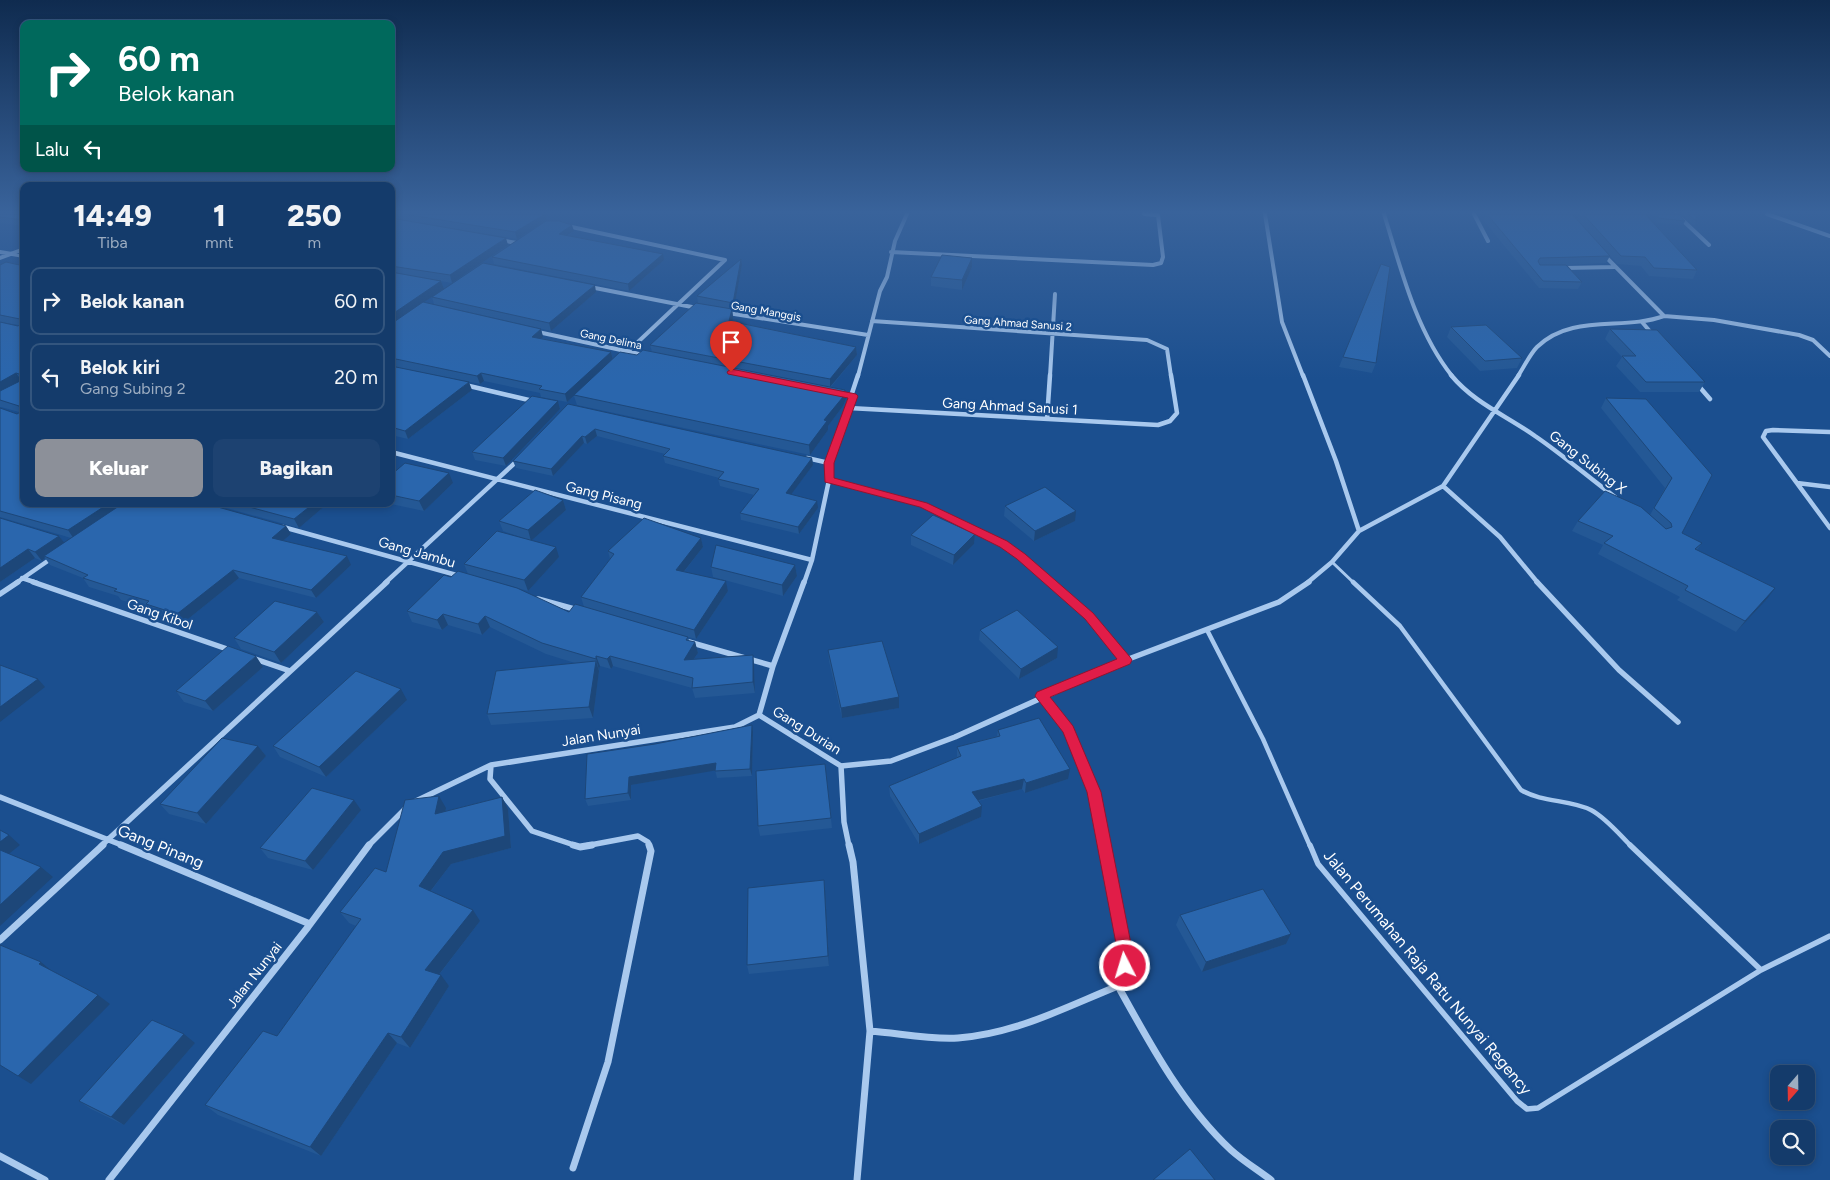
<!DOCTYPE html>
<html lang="id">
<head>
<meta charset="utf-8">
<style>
	body { margin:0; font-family:Figtree,sans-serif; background:#1d4271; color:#f1f3f6; height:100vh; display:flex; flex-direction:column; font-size:19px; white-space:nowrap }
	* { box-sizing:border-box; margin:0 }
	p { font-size:16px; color:#9dadc1 }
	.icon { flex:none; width:28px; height:28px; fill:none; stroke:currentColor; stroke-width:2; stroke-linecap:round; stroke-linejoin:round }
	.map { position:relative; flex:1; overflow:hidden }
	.drawer { position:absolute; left:20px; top:182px; width:375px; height:325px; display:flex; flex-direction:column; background:#143b6b; border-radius:10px; box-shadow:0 2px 8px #0003,0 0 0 1px #33557e }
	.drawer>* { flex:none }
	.guide { position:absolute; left:20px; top:20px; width:375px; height:152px; border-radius:10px; box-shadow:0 2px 8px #0003,0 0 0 1px #33557e; background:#00695c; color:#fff; overflow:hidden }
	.needle { width:32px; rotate:200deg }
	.tools { position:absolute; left:1770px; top:1065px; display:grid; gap:10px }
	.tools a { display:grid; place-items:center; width:45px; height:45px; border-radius:10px; background:#143b6b; box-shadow:0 2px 8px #0003,0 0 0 1px #33557e; font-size:25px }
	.pin { position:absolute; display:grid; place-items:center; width:42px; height:42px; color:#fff; margin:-51px -21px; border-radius:50% 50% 50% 0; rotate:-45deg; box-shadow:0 0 5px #0007 }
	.pin .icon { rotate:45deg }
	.me { position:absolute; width:55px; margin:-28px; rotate:355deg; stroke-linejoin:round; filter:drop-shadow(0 0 4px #0008) }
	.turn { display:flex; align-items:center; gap:18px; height:105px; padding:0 15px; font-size:22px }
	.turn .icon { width:65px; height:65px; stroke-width:2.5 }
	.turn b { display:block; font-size:35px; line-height:42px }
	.then { display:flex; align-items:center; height:48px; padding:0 15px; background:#0003; gap:10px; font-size:19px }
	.eta { display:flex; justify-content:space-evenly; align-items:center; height:85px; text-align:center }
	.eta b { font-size:30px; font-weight:800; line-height:35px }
	.primary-button { display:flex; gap:10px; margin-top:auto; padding:10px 15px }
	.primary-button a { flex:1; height:58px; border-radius:10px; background:#8c9099; color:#fff; font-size:20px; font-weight:800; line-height:58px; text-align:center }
	.primary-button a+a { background:#1d4271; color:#f1f3f6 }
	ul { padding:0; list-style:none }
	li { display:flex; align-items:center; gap:15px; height:68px; margin:0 10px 8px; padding:0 5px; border:2px solid #33557e; border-radius:10px }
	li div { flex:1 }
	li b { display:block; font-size:19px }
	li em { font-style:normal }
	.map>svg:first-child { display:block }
</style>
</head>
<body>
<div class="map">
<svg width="1830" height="1180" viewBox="0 0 1830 1180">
	<rect width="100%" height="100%" fill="#1b4f8f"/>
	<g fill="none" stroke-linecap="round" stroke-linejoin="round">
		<path stroke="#a9c9ee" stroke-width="3" d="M1332 562 1354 583"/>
		<path stroke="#a9c9ee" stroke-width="4.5" d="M1353 582 1400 626 1521 790C1543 803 1569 799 1591 810 1606 818 1619 834 1631 846
			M1207 630 1263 739 1310 846"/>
		<path stroke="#a9c9ee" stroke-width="5.5" d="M1310 845 1318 864 1517 1101 1527 1109 1538 1108 1761 970 1630 845
			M1761 970 1830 936"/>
		<path stroke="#a9c9ee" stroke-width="4" d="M1265 214 1282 322 1303 376
			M1384 214C1401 269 1416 331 1452 376
			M1474 214 1488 241
			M1676 214 1709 245
			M1767 214 1830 236
			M567 226 725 260 622 357
			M500 240 517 243
			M0 252 24 256
			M891 252 1153 265 1161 263 1163 257 1158 215 1144 214
			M0 258 24 249
			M1564 268 1614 267
			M590 287 697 308
			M728 313 868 335
			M1664 316 1714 320 1799 335 1813 340 1830 356
			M872 321 1147 340 1167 349 1171 376
			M1642 322 1653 335
			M538 332 644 355
			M858 376 880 291 887 277 895 241 907 214
			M1050 376 1055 294
			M1518 376C1524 367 1530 354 1537 347 1572 313 1623 331 1664 316L1604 255"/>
		<path stroke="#a9c9ee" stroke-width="4.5" d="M1303 375 1336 461 1359 531
			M1451 375C1474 403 1507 416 1535 436 1563 455 1588 477 1615 497
			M1697 384 1710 399
			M465 385 533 401
			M849 408 1158 425 1170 421 1177 413 1171 375
			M1047 419 1050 375
			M1830 432 1773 430 1766 431 1763 437 1830 528
			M391 452 812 560
			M807 458 829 463
			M829 480 923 505 1004 544 1052 583
			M1797 483 1830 487
			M1443 486 1500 537 1538 583
			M283 527 460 576
			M22 578 37 583
			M16 583 52 558
			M385 583 518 460
			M804 583 812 560 829 480V463L858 375
			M1307 583 1332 562 1359 531 1443 486 1519 375"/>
		<path stroke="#a9c9ee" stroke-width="5.5" d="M33 582 230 650
			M1050 582 1089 616 1126 660
			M1537 582 1619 670 1678 722
			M0 594 18 582
			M538 599 578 610
			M689 642 773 666
			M252 658 290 671
			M1042 696 1068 730 1094 792 1104 846
			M759 715 841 766
			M491 765 490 779 532 831 577 846
			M841 766 891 761 955 737 1126 660 1279 602 1309 582
			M841 766 844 822 849 846
			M0 797 124 846
			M416 801 491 765 735 727 759 715 773 666 804 582
			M101 846 387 582
			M368 846 407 807
			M585 846 638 836 648 842 649 846"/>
		<path stroke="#a9c9ee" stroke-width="7" d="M121 845 310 924
			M573 845 580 847 592 845
			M849 845 853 862 870 1031 857 1180
			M0 940 103 845
			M1118 986C1150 1044 1182 1104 1231 1150 1243 1161 1258 1170 1271 1180
			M870 1031C898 1033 930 1040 958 1038 1015 1034 1066 1007 1118 986 1134 957 1110 879 1104 845
			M0 1156 45 1180
			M573 1168 608 1062 651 851 649 845
			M109 1180 308 927 369 845"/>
	</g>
	<path fill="#245895" d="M0 214H24V226L0 223Z
		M391 214H546L547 220 517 239 391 218Z
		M1486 214H1572L1577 219 1580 214H1645L1697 270 1693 279 1649 276 1641 266 1617 264 1610 256 1606 263 1567 265 1582 282 1578 289 1539 288 1483 220Z
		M1655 214H1679L1685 221 1683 225 1656 223Z
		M1681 214H1696V221L1694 226Z
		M391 218 508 245 452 283 424 278 441 281 444 289 424 302 541 329 543 337 541 338 611 352 613 359 637 355 652 352 650 345 698 303 697 296 741 259 742 265 734 309H732L733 317 732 321 856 347 857 355 831 387 846 399 843 406 828 426V430L810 455 577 405 574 396 567 402 541 397 540 393 484 381 480 384 391 366Z
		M574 231 567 236 664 260 629 291 494 264 492 257Z
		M0 265 24 266V504L286 526 291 534 283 541 351 565 316 598 239 578 183 623 152 613 148 608 121 600 118 596 89 587 83 578 50 565 45 558 42 561 35 558 0 582V518L59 536 64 543 71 538 0 517V408L17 414 19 412 1 407H0V322L18 326 19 325 0 322Z
		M972 267 962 290 931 286V277Z
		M596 292 551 331 434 304 432 297Z
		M1451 327 1522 358 1517 368 1480 371 1447 337Z
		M1610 329 1705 382 1699 392H1640L1616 366 1622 357 1605 339Z
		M1343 357 1376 363 1372 373 1339 367Z
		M391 366 472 390 408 439 391 435Z
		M1606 398 1712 475 1682 533 1702 543 1697 550 1767 599 1736 632 1677 600 1680 597 1598 554 1603 545 1572 531 1578 521 1650 515 1665 488 1601 408Z
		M558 401 560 409 506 466 475 460 472 452Z
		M568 404 812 458 813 465 791 494 818 508 799 534 741 520 740 513 754 495 720 486 718 479 719 478 665 463 663 456 665 454 597 436 587 444 584 443 553 476 516 468 513 461Z
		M391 475 453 483 424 511 391 504Z
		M563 500 566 510 532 540 559 557 528 591 504 584 569 612 584 607 581 597 610 559 608 551 701 538 703 547 684 572 726 581 728 591 696 639 688 637 689 641 695 642 698 653 694 659 753 655 754 666 755 693 695 698 692 688 613 666 611 669 600 666 599 670H598L599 671 593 718 491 725 487 714 575 663 546 654 490 627 482 635 448 625 442 630 412 622 407 611 451 577 468 574 464 564 523 538 503 531 499 521Z
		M212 504H327L299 528Z
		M1005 506 1075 521 1034 541 1004 516Z
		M975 534 974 544 953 565 911 545V535Z
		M795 565 797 576 783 596 713 577 711 567Z
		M317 612 324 622 281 663 241 649 234 638Z
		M980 630 1057 658 1019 679 979 640Z
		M828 650 899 708 842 718 829 661Z
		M263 667 213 711 184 702 176 691Z
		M407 700 326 777 280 757 273 746Z
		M752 725 753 732 752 776 717 778 715 770 631 785V800L588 806 585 799 655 744Z
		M998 730 1068 779 1025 793 1022 789 978 801 981 817 919 844 890 796 889 786 957 757V747L997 736Z
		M258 746 266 756 206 824 169 814 160 804Z
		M825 764 832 828 760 836 758 826Z
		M502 797 508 809 511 848 451 864 431 891 480 921 439 975 449 986 410 1048 397 1043 321 1156 218 1115 205 1105 277 1036 356 926 349 923 340 912 386 872 446 808 445 811Z
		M361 810 313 870 268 858 260 848Z
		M825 890 829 966 749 974 747 965Z
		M1180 915 1291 934 1286 944 1202 972 1176 925Z
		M195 1043 124 1125 91 1109 79 1101Z"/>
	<path fill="#1d4779" d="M545 214H546L547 220 517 239 515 232Z
		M572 225 574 231 560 240 559 234Z
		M506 238 508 245 452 283 450 275Z
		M663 254 664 260 629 291 628 284Z
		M972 258V267L962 290V280Z
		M741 259 742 265 734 309 733 303Z
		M441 281 444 289 391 324V315Z
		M595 285 596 292 551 331 549 323Z
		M732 309 733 317 731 329 729 321Z
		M541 329 543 337 534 344 532 337Z
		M856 347 857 355 830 387V379Z
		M611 352 613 360 567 402 565 394Z
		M16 373 22 381 0 393V382Z
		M481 373 484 381 480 384 477 376Z
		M469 382 472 390 408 439 405 431Z
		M845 390 846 399 843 406 828 426V430L810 455 809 445 824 420Z
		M558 401 560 409 506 466 503 458Z
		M595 429 597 436 587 444 585 437Z
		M582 436 584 443 553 476 551 469Z
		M812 458 813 465 787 500 786 493Z
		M449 473 453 483 424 511 419 501Z
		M563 500 566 510 531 541 528 530Z
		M817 501 818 508 799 534 798 527Z
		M108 504H126L74 539 68 530Z
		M313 504H327L299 528 294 519Z
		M1076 511 1075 521 1034 541 1035 531Z
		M286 526 291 534 277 546 272 538Z
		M975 534 974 544 953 565 954 555Z
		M59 536 66 545 44 556 45 558 42 561 35 552Z
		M701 538 703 547 678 579 676 570Z
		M556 547 559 557 528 591 524 580Z
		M28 549 35 558 0 582V568Z
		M347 556 351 565 316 598 311 590Z
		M795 565 797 576 783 596 782 585Z
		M233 570 239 578 183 623 177 614Z
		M726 581 728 591 696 639 694 630Z
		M1775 588 1767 599 1736 632 1745 621Z
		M317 612 324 622 281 663 274 652Z
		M443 614 448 625 442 630 437 620Z
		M485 616 490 627 482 635 478 624Z
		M695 642 698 653 686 670 684 660Z
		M1058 647 1057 658 1019 679 1021 669Z
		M753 655 754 666 755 693 753 682Z
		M256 656 263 667 213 711 205 701Z
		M596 656 600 666 599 670 596 659Z
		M610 656 613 666 611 669 607 659Z
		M596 661 599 671 593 718 589 707Z
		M38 679 45 687 0 722V707Z
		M401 689 407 700 326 777 319 767Z
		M899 697V708L842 718 841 708Z
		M752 725 753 732 752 776 750 769Z
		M258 746 266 756 206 824 197 813Z
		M716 763 718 770 631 785V800L628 793 629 777Z
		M1070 769 1068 779 1025 793 1026 783Z
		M1024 779 1022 789 971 802 972 792Z
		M439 796 446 808 442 826 435 814Z
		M502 797 508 809 511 848 451 864 426 897 419 886 443 852Z
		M354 800 361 810 313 870 305 861Z
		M982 806 981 817 919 844V834Z
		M9 835 20 845 5 857 0 853V842Z
		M41 867 53 877 0 926V905Z
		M824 880 825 890 829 966 828 956Z
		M473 910 480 921 434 981 425 970Z
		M1291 934 1286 944 1202 972 1206 962Z
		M41 962 53 972 39 964Z
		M441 975 449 986 410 1048 401 1037Z
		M98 995 110 1004 31 1084 18 1076Z
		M388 1033 397 1043 321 1156 310 1147Z
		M184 1034 195 1043 124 1125 111 1117Z"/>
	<path fill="#2a66ad" stroke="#1d4779" d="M0 214H24V220L0 217Z
		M404 214H545L515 232Z
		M1487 214H1572L1610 256 1540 258 1538 261 1540 265H1566L1582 282 1543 281Z
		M1583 214H1645L1697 270 1654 268 1645 257 1621 256Z
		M1658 214H1679L1685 221 1658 218Z
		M1688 214H1696V221Z
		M391 218 506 238 450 275 391 266Z
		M546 221H559L572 225 559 234 663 254 628 284 492 257Z
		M942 255 972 258 962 280 931 277Z
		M741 259 733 303 697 296Z
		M6 262 24 266V504H108L68 530 0 511V408L17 414 22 411 19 406 0 400V391L20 381 22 375 16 373 0 382V322L18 326 22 323 20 319 0 315V265Z
		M483 263 595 285 549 323 432 297Z
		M1381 264 1390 267 1376 363 1343 357Z
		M391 272 441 281 391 315Z
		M423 302 541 329 532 337 611 352 565 394 539 389 542 386 481 373 477 376 391 358V324Z
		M696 303 732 309 729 321 856 347 830 379 650 345Z
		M1486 325 1522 358 1485 361 1451 327Z
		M1610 329 1657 330 1705 382H1646L1622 356H1636Z
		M643 350 845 390 843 397 824 420 827 421 809 445 574 395 620 352 637 355Z
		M391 366 469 382 405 431 391 427Z
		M532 396 558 401 503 458 472 452Z
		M1606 398 1646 399 1712 475 1682 533 1702 543 1695 549 1775 588 1745 621 1685 590 1688 586 1604 543 1613 536 1578 521 1605 491 1641 507 1666 529 1672 527 1671 523 1654 508 1672 478Z
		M568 404 812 458 786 493 817 501 798 527 740 513 759 489 718 479 724 472 663 456 670 449 595 429 585 437 582 436 551 469 513 461Z
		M405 463 449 473 419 501 391 495V475Z
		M1045 487 1076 511 1035 531 1005 506Z
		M535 490 563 500 528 530 499 521Z
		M122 504H207L286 526 272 538 347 556 311 590 233 570 177 614 146 604 149 601 114 591 117 589 83 578 88 575 44 556Z
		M238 504H313L294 519Z
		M933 515 975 534 954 555 911 535Z
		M0 518 59 536 35 552 28 549 0 568Z
		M644 518 701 538 676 570 726 581 694 630 581 597 614 554 608 551Z
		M497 531 556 547 524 580 464 564Z
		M716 545 795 565 782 585 711 567Z
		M458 571 517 588 569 612 575 604 688 637 686 640 695 642 684 660 753 655V682L692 688 693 678 610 656 607 659 596 656V659L542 643 485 616 478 624 443 614 437 620 407 611 444 575 451 577Z
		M275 601 317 612 274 652 234 638Z
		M1017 610 1058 647 1021 669 980 630Z
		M882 641 899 697 841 708 828 650Z
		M228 646 256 656 205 701 176 691Z
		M596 661 589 707 487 714 496 671Z
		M0 665 38 679 0 707Z
		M356 671 401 689 319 767 273 746Z
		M1039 718 1070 769 1026 783 1024 779 972 792 982 806 919 834 889 786 961 756 957 747 1000 736 998 730Z
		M752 725 750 769 715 771 716 763 629 777 628 793 585 799 587 754 655 744Z
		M222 738 258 746 197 813 160 804Z
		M825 764 831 818 758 826 756 771Z
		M312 788 354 800 305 861 260 848Z
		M439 796 435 814 502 797 505 836 443 852 419 886 473 910 425 970 441 975 401 1037 388 1033 310 1147 205 1105 263 1031 277 1036 361 919 340 912 375 868 386 872 405 800Z
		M0 830 9 835 0 842Z
		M0 850 41 867 0 905Z
		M824 880 828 956 747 965 748 888Z
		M1263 889 1291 934 1206 962 1180 915Z
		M0 945 41 962 39 964 98 995 18 1076 0 1065Z
		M152 1020 184 1034 111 1117 79 1101Z
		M1190 1149 1215 1180H1153Z"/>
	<linearGradient id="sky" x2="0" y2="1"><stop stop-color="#0f2b4f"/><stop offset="0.56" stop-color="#39639b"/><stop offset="1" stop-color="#39639b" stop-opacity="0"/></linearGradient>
	<rect width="1830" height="379" fill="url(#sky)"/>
	<path fill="#e11d48" stroke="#92132f" d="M731 369 856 394 858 396 834 463V478L927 503 1007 541 1025 554 1093 613 1130 657 1132 660 1130 664 1050 697 1073 726 1101 792 1133 954 1131 971 1125 973 1120 971 1118 954 1087 792 1063 732 1035 696 1037 692 1117 659 1085 619 1017 559 1000 547 920 507 825 482 824 463 848 398 728 374 727 372Z"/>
	<g text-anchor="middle" stroke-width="5" stroke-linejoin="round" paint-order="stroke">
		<g font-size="11" fill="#fff" stroke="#1b4f8f">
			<text transform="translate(766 311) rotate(10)" y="4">Gang Manggis</text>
			<text transform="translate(1018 323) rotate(4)" y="4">Gang Ahmad Sanusi 2</text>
			<text transform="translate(611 339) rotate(12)" y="4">Gang Delima</text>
		</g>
		<g font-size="14" fill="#fff" stroke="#1b4f8f">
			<text transform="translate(1010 406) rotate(3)" y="5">Gang Ahmad Sanusi 1</text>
			<text transform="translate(1588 462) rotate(38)" y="5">Gang Subing X</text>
			<text transform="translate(604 495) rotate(14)" y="5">Gang Pisang</text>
			<text transform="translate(417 552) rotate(16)" y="5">Gang Jambu</text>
			<text transform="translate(160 614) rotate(19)" y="5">Gang Kibol</text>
			<text transform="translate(807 730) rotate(32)" y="5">Gang Durian</text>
			<text transform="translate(601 735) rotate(-9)" y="5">Jalan Nunyai</text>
			<text transform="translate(254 975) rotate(-52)" y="5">Jalan Nunyai</text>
		</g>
		<g font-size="16" fill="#fff" stroke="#1b4f8f">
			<text transform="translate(161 846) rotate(22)" y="6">Gang Pinang</text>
			<text transform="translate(1428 972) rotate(50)" y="6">Jalan Perumahan Raja Ratu Nunyai Regency</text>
		</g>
	</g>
</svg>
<div class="tools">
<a><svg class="needle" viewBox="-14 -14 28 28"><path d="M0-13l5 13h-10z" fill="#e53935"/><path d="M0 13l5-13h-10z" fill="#9dadc1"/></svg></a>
<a><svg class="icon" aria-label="search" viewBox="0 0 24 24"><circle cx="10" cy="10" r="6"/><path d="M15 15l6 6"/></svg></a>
</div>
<div class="pin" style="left:731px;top:372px;background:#d93025"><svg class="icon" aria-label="arrive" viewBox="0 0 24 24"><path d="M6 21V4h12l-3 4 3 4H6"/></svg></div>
<svg class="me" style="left:1125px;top:966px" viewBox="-20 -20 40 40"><circle r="17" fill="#e11d48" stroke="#fff" stroke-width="3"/><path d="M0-11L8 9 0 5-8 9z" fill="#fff"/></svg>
<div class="guide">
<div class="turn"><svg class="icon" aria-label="right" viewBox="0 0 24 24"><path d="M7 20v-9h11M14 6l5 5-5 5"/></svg><div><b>60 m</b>Belok kanan</div></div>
<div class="then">Lalu<svg class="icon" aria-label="left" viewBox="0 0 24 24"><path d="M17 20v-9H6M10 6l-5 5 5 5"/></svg></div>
</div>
<section class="drawer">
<div class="eta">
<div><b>14:49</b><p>Tiba</p></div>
<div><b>1</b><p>mnt</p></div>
<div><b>250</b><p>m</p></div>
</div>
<ul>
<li><svg class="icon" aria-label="right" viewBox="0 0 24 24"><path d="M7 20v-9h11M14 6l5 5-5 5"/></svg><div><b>Belok kanan</b></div><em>60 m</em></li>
<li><svg class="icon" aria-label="left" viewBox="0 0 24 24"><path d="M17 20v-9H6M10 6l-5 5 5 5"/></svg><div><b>Belok kiri</b><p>Gang Subing 2</p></div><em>20 m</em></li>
</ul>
<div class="primary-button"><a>Keluar</a><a>Bagikan</a></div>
</section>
</div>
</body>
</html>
